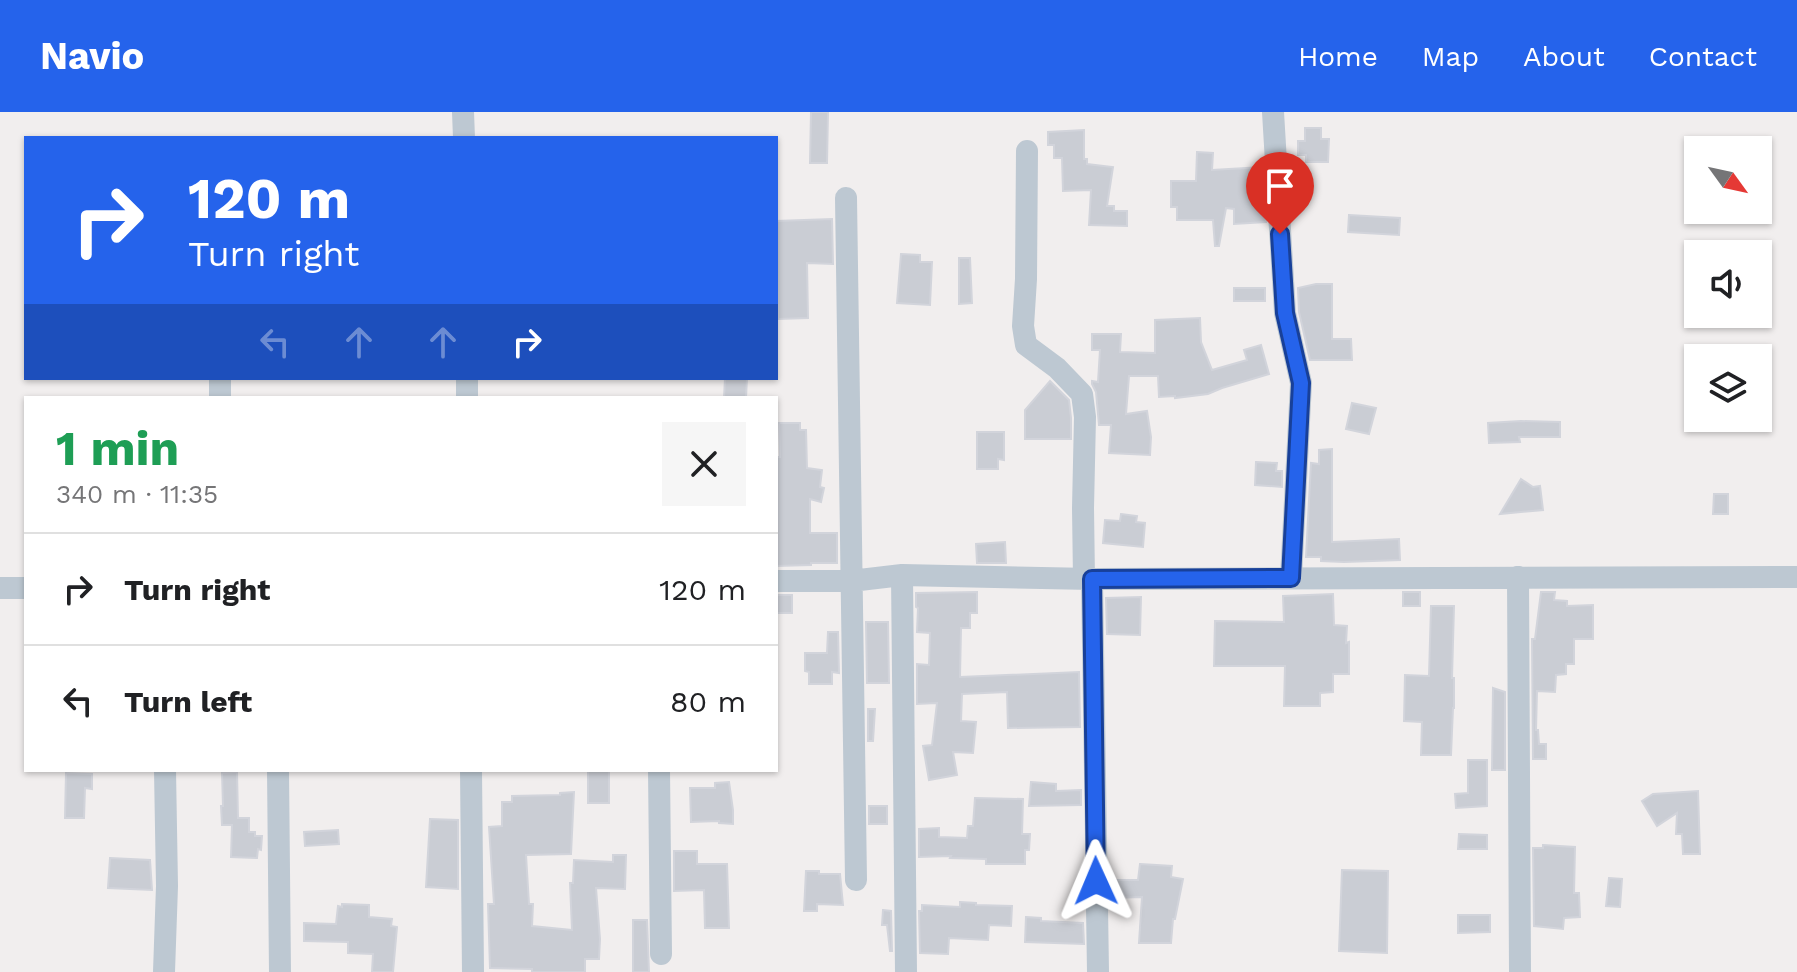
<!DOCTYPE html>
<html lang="en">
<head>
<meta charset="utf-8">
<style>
	body { margin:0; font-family:"Work Sans",sans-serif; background:#f6f6f6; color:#202124; height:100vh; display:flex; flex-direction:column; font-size:30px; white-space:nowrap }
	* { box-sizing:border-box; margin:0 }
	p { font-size:26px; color:#757577 }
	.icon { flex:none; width:44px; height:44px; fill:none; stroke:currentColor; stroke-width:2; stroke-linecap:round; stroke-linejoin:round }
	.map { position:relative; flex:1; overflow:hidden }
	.drawer { position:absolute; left:24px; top:284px; width:754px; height:376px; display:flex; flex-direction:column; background:#fff; border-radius:0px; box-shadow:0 2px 6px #0004 }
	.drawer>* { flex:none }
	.top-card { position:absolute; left:24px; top:24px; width:754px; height:244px; border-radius:0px; box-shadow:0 2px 6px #0004; background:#2563eb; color:#fff; overflow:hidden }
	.needle { width:52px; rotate:123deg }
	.controls { position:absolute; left:1684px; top:24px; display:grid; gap:16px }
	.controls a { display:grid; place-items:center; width:88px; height:88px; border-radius:0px; background:#fff; box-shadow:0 2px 6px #0004; font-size:40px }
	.pin { position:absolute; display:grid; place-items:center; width:68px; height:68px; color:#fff; margin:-82px -34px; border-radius:50% 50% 50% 0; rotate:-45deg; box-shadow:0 0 8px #0007 }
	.pin .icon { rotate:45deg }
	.me { position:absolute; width:88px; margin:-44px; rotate:359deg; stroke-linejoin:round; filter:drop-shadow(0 0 6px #0008) }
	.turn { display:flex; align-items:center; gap:28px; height:168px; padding:0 32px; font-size:36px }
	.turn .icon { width:104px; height:104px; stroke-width:2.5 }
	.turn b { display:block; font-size:56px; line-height:68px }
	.lanes { display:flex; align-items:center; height:76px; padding:0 32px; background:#0003; justify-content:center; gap:40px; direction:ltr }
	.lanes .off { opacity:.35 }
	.round { display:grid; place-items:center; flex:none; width:84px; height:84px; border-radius:0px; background:#f6f6f6 }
	.head { display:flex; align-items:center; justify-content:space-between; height:136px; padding:0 32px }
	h1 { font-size:48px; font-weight:700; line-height:60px; color:#1e9e55 }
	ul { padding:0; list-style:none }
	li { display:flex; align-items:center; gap:24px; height:112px; padding:0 32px; border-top:2px solid #e0e0e0 }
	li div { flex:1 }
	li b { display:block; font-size:30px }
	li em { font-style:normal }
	header { display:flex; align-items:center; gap:48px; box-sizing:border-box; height:112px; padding:0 40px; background:#2563eb; color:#fff }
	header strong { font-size:38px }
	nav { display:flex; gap:44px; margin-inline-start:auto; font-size:28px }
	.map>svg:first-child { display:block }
</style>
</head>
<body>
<header>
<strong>Navio</strong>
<nav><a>Home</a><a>Map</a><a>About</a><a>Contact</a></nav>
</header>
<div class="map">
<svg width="1797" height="860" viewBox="0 0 1797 860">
	<rect width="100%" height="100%" fill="#f1eeee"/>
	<path fill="#cacdd4" stroke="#d2d4db" stroke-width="2" d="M811 0H828L827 51H810Z
		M1305 16H1321V27H1329L1328 50H1306V43H1298V29H1305Z
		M1084 18V47H1087V52L1113 55 1107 94H1114V99H1127V114L1089 113 1091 78 1063 79 1062 46H1054V33H1048V20Z
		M1197 40 1213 41 1212 58 1262 55 1266 110 1234 112V97L1226 96 1219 134H1215L1213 108H1177V95H1171V69H1196Z
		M1349 103 1400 106 1399 123 1348 120Z
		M832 107 833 152 807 151 808 206 778 207 776 109Z
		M901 142 920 143V150H932L930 193 897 191Z
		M959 146H970L972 191 959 192Z
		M1316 172H1332V227H1351L1352 248H1310L1299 200 1298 176Z
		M1234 176H1265V189H1234Z
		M1200 206 1201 230 1212 258 1247 248 1244 238 1261 233 1269 262 1222 276 1208 282 1175 286V284L1159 285 1158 264H1129L1126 302 1147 299 1151 325 1150 343 1109 341 1111 313H1099L1096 280 1092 272V269L1098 270 1100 238H1092V222H1121L1120 240 1155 241V208Z
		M725 266H747L746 286H724Z
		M1050 269 1069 288 1071 306V327H1025V298Z
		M1352 291 1376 296 1369 322 1346 317Z
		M1521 309 1560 310V325H1519L1520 330 1489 331 1488 311Z
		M779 311H800V318H806L807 356 822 358 820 375 824 376 821 390 810 387V421H837V451H811V453L776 454V345H780Z
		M977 320H1004V348L998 347V357H977Z
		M1332 337V430L1399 427 1400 448 1344 450 1321 449V445H1306L1311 351 1319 352V338Z
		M1256 350 1277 351 1276 359H1282V375L1255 373Z
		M1521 367 1533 375 1540 374 1543 398 1500 402Z
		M1714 382H1728V402H1713Z
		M1121 402 1137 404 1136 410 1145 411 1143 435 1103 431 1105 408 1120 409Z
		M1005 430 1006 451H977L976 432Z
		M977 480V501H970V516H961L960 565 1079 560 1080 615 1008 616 1007 580 962 582 961 609 976 610 973 641 953 640 957 663 929 668 923 634 932 633 937 591 917 592V552L929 553 930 521 917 520 918 496 916 495V481Z
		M1403 480H1420V494H1403Z
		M1541 480H1555L1554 488 1567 489V494L1593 493V527H1574V552H1566V562L1556 563 1555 580 1537 579 1536 618H1538L1539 632H1546V647H1533L1532 527H1535Z
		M1333 482 1334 513 1347 514 1346 531 1349 530V562H1333V580L1320 581V594H1284L1285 554H1214L1215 509 1284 510 1283 484Z
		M776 483H792V501H776Z
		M1141 485 1140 523 1107 522 1106 486Z
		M1431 494H1454L1452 566H1454V596H1453L1451 643H1421L1422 610 1404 609 1405 563 1429 564Z
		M866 510H888L889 571H867Z
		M828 520H838L839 561 832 560V572H809V560L805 559V541H827Z
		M1493 576 1505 580V658H1492Z
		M868 597H875L873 629H868Z
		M1468 648H1487V694L1456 696 1455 682 1468 681Z
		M588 658H609V691H588Z
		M237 660 238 706H249V720H255V724H262L261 738 258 737 257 746 231 745 232 713H222L221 694H223L222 661Z
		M66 661 92 662V677L85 676 84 706H65Z
		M729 670 733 698V712L719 711V709L691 710 690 676H715V671Z
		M1031 670 1056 672V679L1081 678V693L1029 694Z
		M1698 679 1700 742H1683L1682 722H1676L1677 701 1657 714 1642 689 1653 682Z
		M574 680 571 742 526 743 529 792H533L532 814 572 818 570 771H573L574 748 613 750V743H626L625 777 596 776 600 827 599 847H585V860H532V857L490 856 488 792H494L489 715 502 714V690H512V684L560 683V681Z
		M975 686 1023 687 1022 722H1030L1029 738H1025V752H986V747L950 746 951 744 919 745V717L939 716V725L967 726 968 714H973Z
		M869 694H887V712H869Z
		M430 707 458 708V777L426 775Z
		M338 718 339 732 305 734 304 720Z
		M1459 722 1487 723V737H1458Z
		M1543 733 1575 735 1574 781H1579L1580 805 1564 806 1563 817 1534 814 1533 736H1543Z
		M674 739H697V752H727L729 816H705L704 778 674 779Z
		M110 746 150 748 152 778 108 776Z
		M1140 752 1172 754 1171 765 1183 767 1175 807H1173L1171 831H1139L1142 785 1111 786V768H1138Z
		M1342 758 1388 759 1387 841 1339 839Z
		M806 759H819V762H840L843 793 817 792V799H804Z
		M1609 766 1622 767 1620 795 1606 794Z
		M960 790 976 791V793L1012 794 1011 814 989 813 988 828 949 826 948 842 920 841 919 799H922V793L960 795Z
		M342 792 369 793V805L392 807 391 814 397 815 393 860H372L373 842 348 841V830L304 829V811L336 812 338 794 342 795Z
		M883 798 891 799 892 839H890L887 813H882Z
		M1458 803H1490V820L1458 821Z
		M1026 805 1041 806V809L1083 811 1084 832 1025 830Z
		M633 808H647L649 860H633Z"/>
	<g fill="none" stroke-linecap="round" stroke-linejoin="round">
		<path stroke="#bdc8d2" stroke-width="22" d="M463 0 464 26
			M1273 0 1285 201 1301 271 1291 466
			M1027 39 1026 167 1023 214 1026 233 1057 256 1082 282 1085 305 1083 396 1084 467
			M846 86 856 768
			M220 266V286
			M467 266V286
			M902 463 906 860
			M1518 465 1520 860
			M1092 467 1098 860
			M776 469H851L902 463 1092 467 1797 465
			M0 476H26
			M278 658 280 860
			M471 658 473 860
			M659 658 661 842
			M164 860 167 774 165 658"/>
	</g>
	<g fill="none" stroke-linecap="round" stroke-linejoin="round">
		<g stroke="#184099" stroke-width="20">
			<path id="route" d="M1096 769 1092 467 1291 466 1301 271 1285 201 1280 122"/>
		</g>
		<use href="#route" stroke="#2563eb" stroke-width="14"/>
	</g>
</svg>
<div class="controls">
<a><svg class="needle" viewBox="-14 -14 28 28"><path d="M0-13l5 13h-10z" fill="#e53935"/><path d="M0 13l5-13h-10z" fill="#757577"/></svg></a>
<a><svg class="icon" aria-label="sound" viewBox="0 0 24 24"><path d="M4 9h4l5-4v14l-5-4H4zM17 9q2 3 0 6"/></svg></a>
<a><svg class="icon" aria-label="layers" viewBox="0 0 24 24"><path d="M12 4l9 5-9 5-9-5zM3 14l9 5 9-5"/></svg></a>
</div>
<div class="pin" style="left:1280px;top:122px;background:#d93025"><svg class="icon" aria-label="arrive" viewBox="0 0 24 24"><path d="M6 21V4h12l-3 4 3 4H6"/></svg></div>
<svg class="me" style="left:1096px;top:769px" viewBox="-20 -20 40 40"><path d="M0-17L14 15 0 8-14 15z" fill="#2563eb" stroke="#fff" stroke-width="4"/></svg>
<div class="top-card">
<div class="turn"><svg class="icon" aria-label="right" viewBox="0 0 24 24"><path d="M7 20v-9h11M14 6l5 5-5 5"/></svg><div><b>120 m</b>Turn right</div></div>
<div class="lanes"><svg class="icon off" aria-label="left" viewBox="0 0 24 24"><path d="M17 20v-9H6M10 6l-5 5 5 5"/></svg><svg class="icon off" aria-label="ahead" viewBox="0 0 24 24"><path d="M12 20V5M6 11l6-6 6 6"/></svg><svg class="icon off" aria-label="ahead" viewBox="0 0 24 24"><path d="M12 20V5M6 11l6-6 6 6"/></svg><svg class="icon" aria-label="right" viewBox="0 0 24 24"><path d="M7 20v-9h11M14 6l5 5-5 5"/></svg></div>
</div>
<section class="drawer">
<div class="head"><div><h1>1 min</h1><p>340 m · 11:35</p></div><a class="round"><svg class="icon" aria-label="close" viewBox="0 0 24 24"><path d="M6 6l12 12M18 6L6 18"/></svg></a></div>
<ul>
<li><svg class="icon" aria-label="right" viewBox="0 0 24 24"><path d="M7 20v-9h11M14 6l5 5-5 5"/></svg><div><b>Turn right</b></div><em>120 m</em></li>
<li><svg class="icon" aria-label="left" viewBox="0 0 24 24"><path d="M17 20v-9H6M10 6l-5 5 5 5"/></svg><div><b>Turn left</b></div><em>80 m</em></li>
</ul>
</section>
</div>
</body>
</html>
